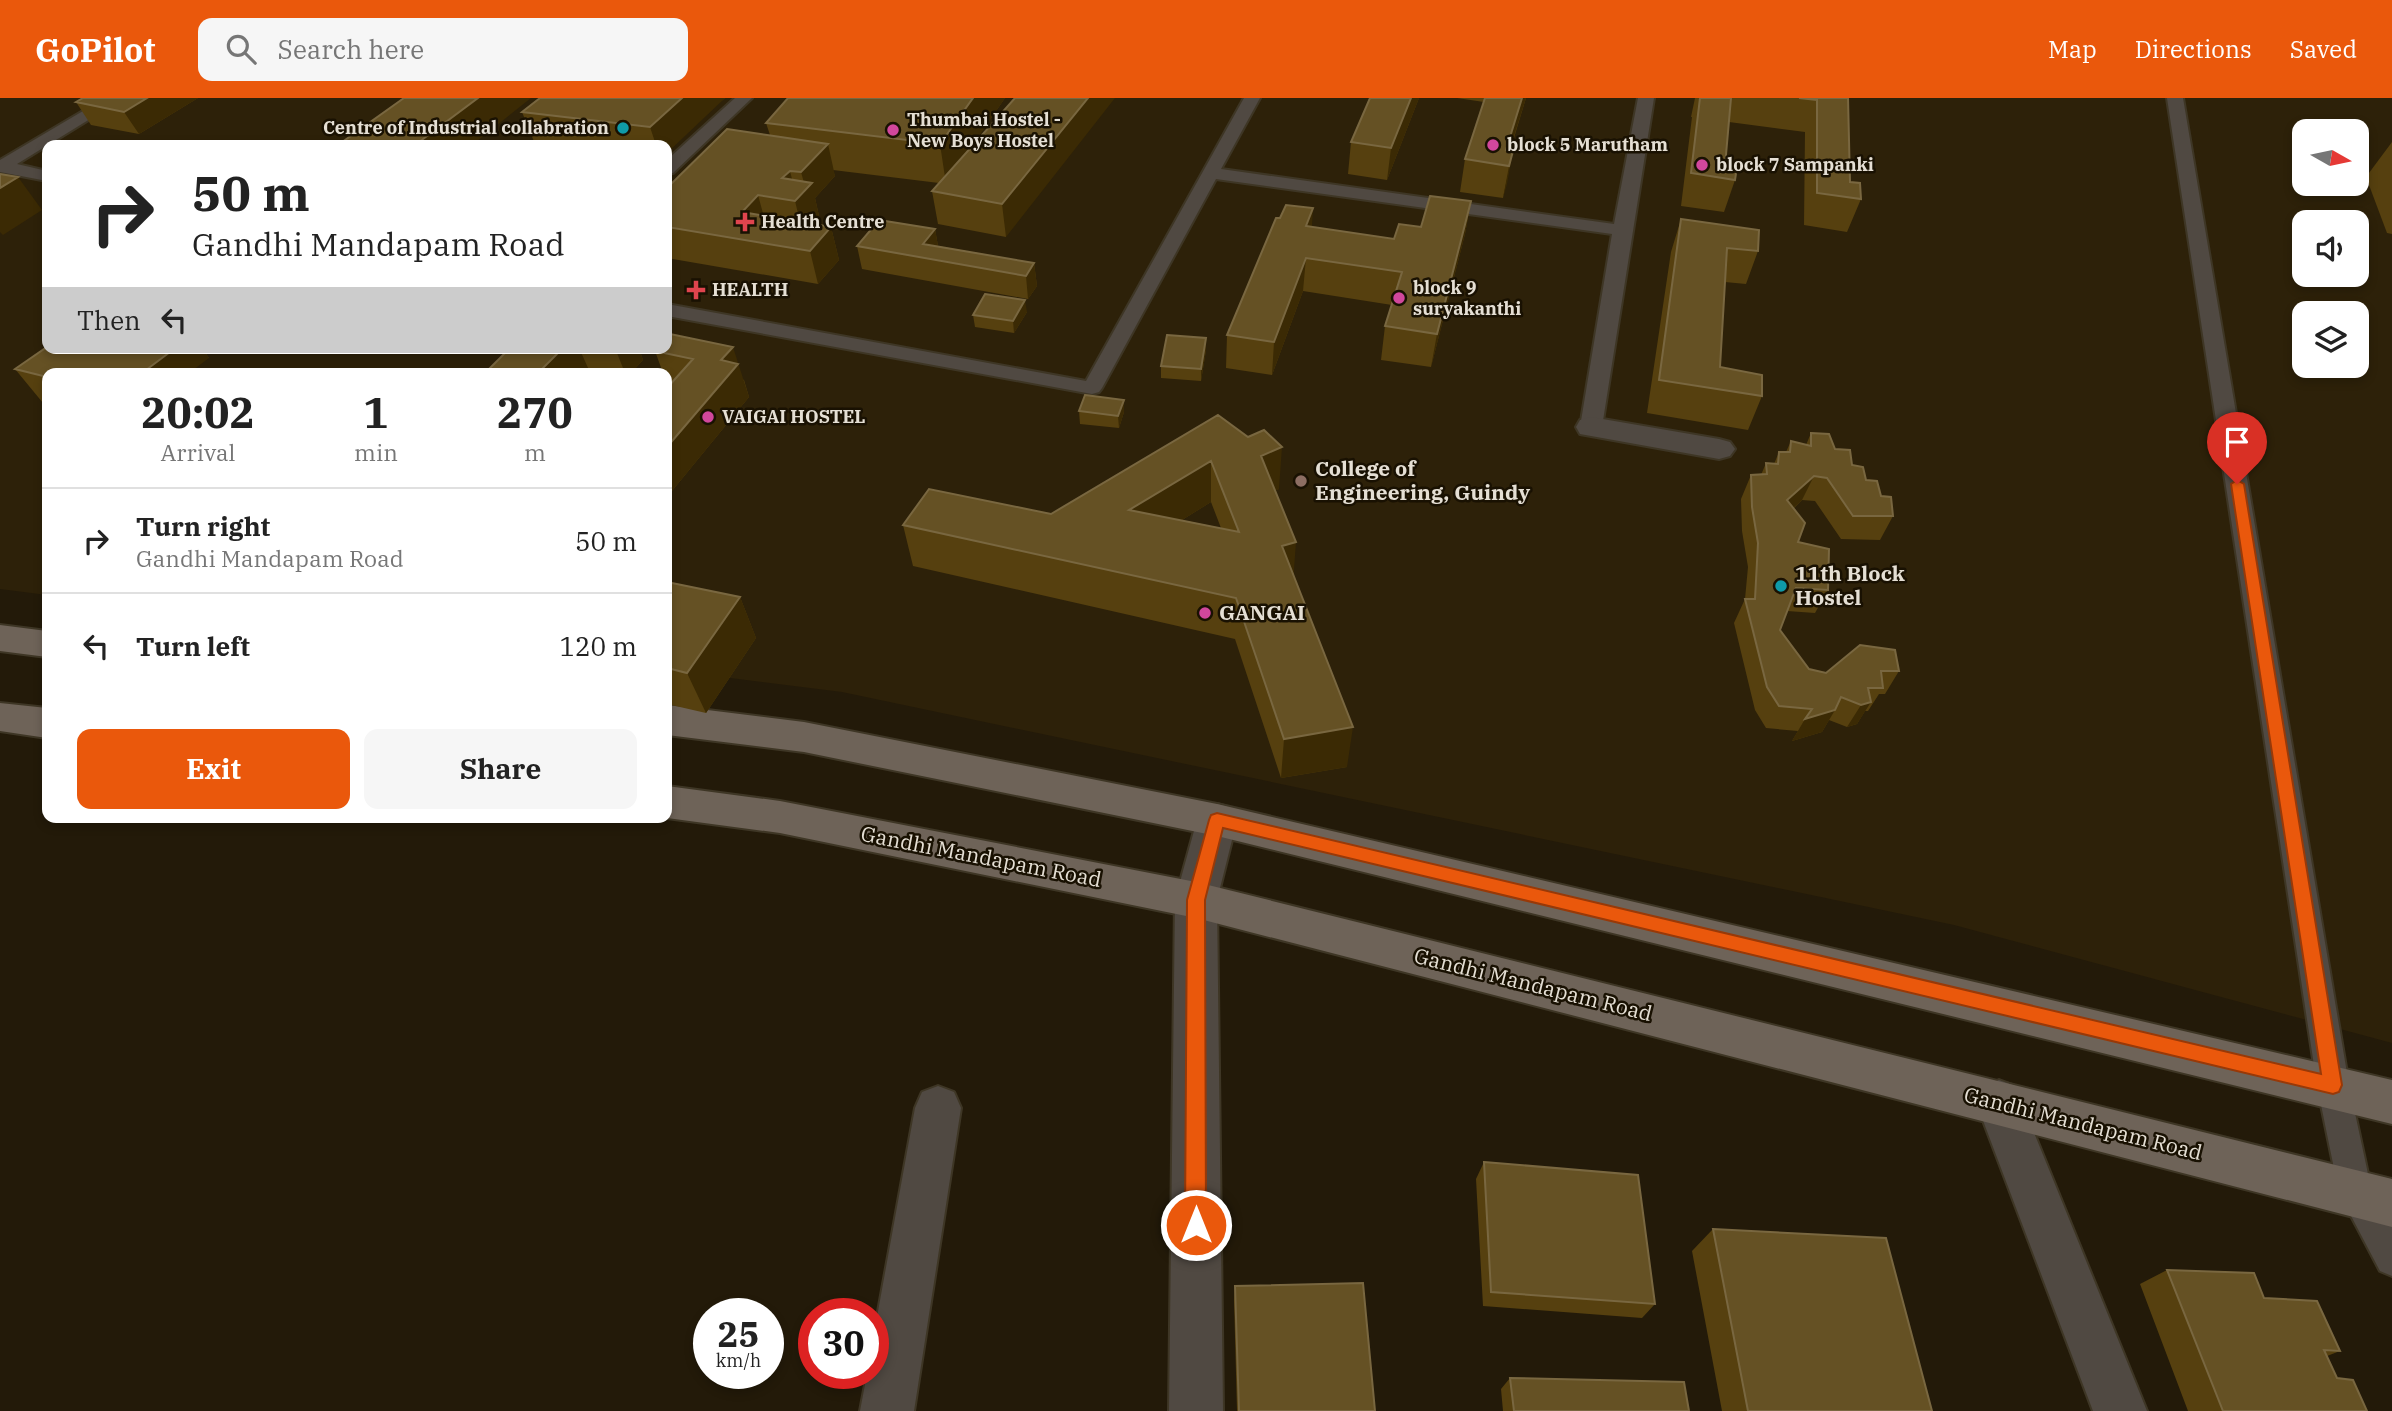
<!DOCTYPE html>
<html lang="en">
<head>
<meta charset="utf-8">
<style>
	body { margin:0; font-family:"IBM Plex Serif",serif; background:#f6f6f6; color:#222; height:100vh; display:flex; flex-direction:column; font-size:26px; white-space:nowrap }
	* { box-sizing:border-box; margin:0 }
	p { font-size:23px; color:#767676 }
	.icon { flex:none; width:38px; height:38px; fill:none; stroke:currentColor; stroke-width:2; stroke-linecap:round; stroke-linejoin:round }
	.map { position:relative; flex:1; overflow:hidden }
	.side { position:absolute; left:42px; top:270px; width:630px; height:455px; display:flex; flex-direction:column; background:#fff; border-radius:14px; box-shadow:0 4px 10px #0003 }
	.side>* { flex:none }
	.guide { position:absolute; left:42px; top:42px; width:630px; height:214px; border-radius:14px; box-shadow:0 4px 10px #0003; background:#fff; color:#222; overflow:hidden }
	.needle { width:46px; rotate:99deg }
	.tools { position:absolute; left:2292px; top:21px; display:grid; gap:14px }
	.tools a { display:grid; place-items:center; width:77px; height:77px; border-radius:14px; background:#fff; box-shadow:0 4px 10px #0003; font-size:35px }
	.speed { position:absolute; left:693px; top:1200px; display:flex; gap:14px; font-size:35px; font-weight:700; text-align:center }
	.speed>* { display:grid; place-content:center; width:91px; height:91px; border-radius:50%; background:#fff; box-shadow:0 4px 10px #0003; line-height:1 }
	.speed small { font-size:18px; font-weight:400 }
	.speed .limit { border:10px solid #d22; background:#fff; color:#111 }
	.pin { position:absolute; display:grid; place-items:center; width:60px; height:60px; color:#fff; margin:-72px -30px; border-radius:50% 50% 50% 0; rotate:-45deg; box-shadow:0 0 7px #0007 }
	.pin .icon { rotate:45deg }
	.me { position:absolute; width:77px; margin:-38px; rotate:0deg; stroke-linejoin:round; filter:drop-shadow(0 0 5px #0008) }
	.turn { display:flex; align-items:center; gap:24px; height:147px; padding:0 35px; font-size:32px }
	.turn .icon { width:91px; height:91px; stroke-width:2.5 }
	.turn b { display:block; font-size:49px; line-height:60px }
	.then { display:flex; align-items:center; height:66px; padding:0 35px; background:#0003; gap:14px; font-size:26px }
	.eta { display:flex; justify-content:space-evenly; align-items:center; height:119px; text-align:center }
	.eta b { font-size:42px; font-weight:800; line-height:49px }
	.primary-button { display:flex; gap:14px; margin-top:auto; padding:14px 35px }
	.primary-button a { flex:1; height:80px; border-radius:14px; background:#ea580c; color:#fff; font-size:28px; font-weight:800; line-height:80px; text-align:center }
	.primary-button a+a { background:#f6f6f6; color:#222 }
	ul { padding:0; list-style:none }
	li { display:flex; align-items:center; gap:21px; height:105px; padding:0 35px; border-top:2px solid #e0e0e0 }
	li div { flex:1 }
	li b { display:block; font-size:26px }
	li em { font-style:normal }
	header { display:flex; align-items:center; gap:42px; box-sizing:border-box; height:98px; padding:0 35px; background:#ea580c; color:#fff }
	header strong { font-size:33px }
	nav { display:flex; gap:38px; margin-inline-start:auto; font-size:24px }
	.search { width:490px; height:63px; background:#f6f6f6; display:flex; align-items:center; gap:18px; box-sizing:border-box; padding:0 24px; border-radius:14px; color:#767676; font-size:26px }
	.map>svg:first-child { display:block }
</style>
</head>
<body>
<header>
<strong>GoPilot</strong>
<div class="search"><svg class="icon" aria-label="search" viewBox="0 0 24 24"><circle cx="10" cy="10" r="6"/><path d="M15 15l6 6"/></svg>Search here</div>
<nav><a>Map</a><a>Directions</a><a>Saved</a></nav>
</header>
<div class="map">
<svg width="2392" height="1313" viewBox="0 0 2392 1313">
	<rect width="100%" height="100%" fill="#231a09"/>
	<path fill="#2d2109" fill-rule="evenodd" d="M0 0H2392V945L1954 827 842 594 667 572V275H47V497L0 491ZM2305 33H2357V86H2305ZM47 47H667V250H47ZM2305 124H2357V177H2305ZM2305 215H2357V268H2305Z"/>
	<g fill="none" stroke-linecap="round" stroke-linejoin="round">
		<g stroke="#3e3625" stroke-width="4">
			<path id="lane" d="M105 0H124L17 66 47 73V83L0 74V62Z
				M735 0H752L673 75 667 76V62Z
				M1244 0H1260L1221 71 1614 126 1638 0H1654L1602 329 1598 334H1584L1580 329 1612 136 1216 81 1102 290 1099 294 1092 296 667 218V206L1086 283Z
				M2167 0H2183L2349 987 2371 1090 2392 1127V1178L2380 1173 2339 1095 2317 987Z"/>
		</g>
		<g stroke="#3e3625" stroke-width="4">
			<path id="street" d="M1591 319 1719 341 1730 344 1735 351 1730 358 1719 361 1580 336 1576 329 1580 322Z
				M1217 706 1231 710 1237 722 1217 802 1223 1313H1169L1175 802 1197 722 1203 710Z
				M1999 982 2015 988 2147 1313H2093L1976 1004 1983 988Z
				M938 988 954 994 961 1010 914 1313H860L867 1276H873V1241L915 1010 922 994Z"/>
		</g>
		<g stroke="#3e3625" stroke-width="4">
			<path id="secondary" d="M0 527 47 533V559L0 553Z
				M0 605 47 610V640L0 633Z
				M667 607 804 624 1217 706 2392 982V1026L1217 738 804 654 667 637Z
				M667 688 780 703 1196 784 2392 1081V1129L1196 820 780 735 667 720 665 719Z"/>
		</g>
		<use href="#lane" fill="#504942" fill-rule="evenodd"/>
		<use href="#street" fill="#504942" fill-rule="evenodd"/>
		<use href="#secondary" fill="#6e6358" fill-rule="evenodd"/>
	</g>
	<path fill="#56400f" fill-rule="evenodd" d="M83 0H198L139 36 91 27 76 4Z
		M725 0 667 47H545L535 46 522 14Z
		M1005 0 971 49 1015 0 1006 139 938 126 932 93 939 85 833 72 835 78 815 100 819 118 812 126 831 129 839 162 818 186 667 160V90L770 37 766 25Z
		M1419 0 1387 82 1348 76 1351 44Z
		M1457 0H1526L1510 53H1513L1503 100 1460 94 1465 61 1484 4Z
		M1695 0H1848L1850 84 1861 101 1847 134 1804 127 1805 34 1729 24 1725 68 1735 82 1724 114 1681 108 1692 19H1691Z
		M2392 44V136L2387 135 2366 79Z
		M1471 103 1465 136 1431 269 1381 262 1385 228 1392 207 1303 193 1272 277 1226 270 1227 237 1312 129 1394 141Z
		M1681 121 1758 153 1746 186 1725 184 1720 269 1762 298 1748 332 1647 315 1671 154Z
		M935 131 938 148 1034 165 1037 188 1028 201 862 171 857 148Z
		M1027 214 1014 235 975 229 973 217Z
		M1206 240V252L1201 283 1161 280V268Z
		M47 250H202L209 260 47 275V305H43L15 271Z
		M510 250H639L643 262 631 275H603L589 272 586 275H485Z
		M667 250 744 282 749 299 667 399V290L669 287H667V275H663L655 253Z
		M1079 313 1124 314 1119 330 1080 326Z
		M1218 317 1279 391 1275 392 1294 478 1347 669 1281 680 1235 541 913 468 903 427 1051 416ZM1211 404 1221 430 1182 422Z
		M1811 335 1835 351 1852 367 1881 398 1893 418 1880 442 1841 441 1815 403 1802 402 1794 410 1798 444 1828 492 1815 515 1787 513 1780 532 1809 571 1826 575 1860 547 1899 573 1885 596H1879L1868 613H1865L1857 626 1847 629 1829 622 1822 634 1792 643 1798 633 1766 630 1755 612 1734 525 1745 501 1748 469 1742 433 1741 401 1751 377H1761L1766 365 1774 366 1779 354H1786L1791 343 1806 347Z
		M667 484 740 499 756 540 706 615 667 606Z
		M1484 1064 1655 1206 1642 1220 1483 1208 1476 1081Z
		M1713 1131 1932 1313H1722L1692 1153Z
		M2167 1172 2264 1200 2340 1253 2327 1258 2337 1280 2367 1313H2188L2140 1186Z
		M1235 1188 1375 1313H1237L1234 1202Z
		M1510 1280 1689 1313H1503L1501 1291Z"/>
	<path fill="#3b2a04" d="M147 0H198L139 36 124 14Z
		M478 0H531L472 47H415Z
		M682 0H725L667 55V47H656L650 29Z
		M973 0H1005L946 86 940 46Z
		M1088 0H1115L1006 139 1002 106Z
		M1411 0H1419L1387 82 1391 50Z
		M1522 0H1526L1505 67 1506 52Z
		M828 46 835 78 815 100 819 118 803 136 795 103 782 80 790 73 797 101 806 92 801 74Z
		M1513 53 1507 86 1503 100 1509 68Z
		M18 79 42 112 3 137 0 134V90Z
		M758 97 767 130 742 114Z
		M1471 103 1465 136 1431 269 1437 236Z
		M1313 110 1311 143 1306 128Z
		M831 129 839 162 818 186 810 153Z
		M935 131 939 154 923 146Z
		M1306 160 1303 193 1272 277 1274 244Z
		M1034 165 1037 188 1028 201 1026 178Z
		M1025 202 1027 214 1014 235 1013 223Z
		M1206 240V252L1201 283V271Z
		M733 249 749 299 667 399V349L721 262Z
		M154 250H202L209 260 189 275H142Z
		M563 250H579L589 272 586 275H538Z
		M615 250H639L643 262 631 275H625Z
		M1124 302V314L1119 330 1118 318Z
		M1282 349 1279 391 1259 400 1261 358Z
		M1211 363V404L1132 453 1129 412Z
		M1814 378 1802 402 1777 425 1787 402Z
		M1296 444 1293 485 1282 448Z
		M740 499 756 540 706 615 687 575Z
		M1871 604 1857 626 1847 629 1861 607Z
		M1835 612 1822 634 1792 643 1805 621Z
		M1353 629 1347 669 1281 680 1284 641Z"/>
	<path fill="#655124" stroke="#796740" stroke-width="2" fill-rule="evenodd" d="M83 0H147L124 14 76 4Z
		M404 0H478L415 47H354L341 45Z
		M540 0H682L650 29 522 14Z
		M788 0H973L940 46 766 25Z
		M1015 0H1088L1002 106 932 93Z
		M1370 0H1411L1391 50 1351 44Z
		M1485 0H1522L1506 52 1513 53 1509 68 1465 61Z
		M1700 0H1731L1725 68 1737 69 1735 82 1691 75Z
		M1799 0H1848L1850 84 1860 85 1861 101 1817 95V2Z
		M727 31 828 46 801 74 790 73 782 80 812 85 795 103 758 97 742 114 831 129 810 153 667 129V90Z
		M0 76 18 79 0 90Z
		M1430 98 1471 103 1437 236 1385 228 1402 174 1306 160 1274 244 1227 237 1276 120H1280L1286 107 1313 110 1306 128 1394 141 1399 126 1421 129Z
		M1681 121 1759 132 1758 153 1727 150 1720 269 1762 277V298L1659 282Z
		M879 122 935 131 923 146 1034 165 1026 178 857 148Z
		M985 196 1025 202 1013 223 973 217Z
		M670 236 733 249 721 262 738 266 667 349V290L693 261 655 253 657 250H667V240Z
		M1167 237 1206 240 1201 271 1161 268Z
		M47 249V250H154L170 254 142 275H47V279L15 271Z
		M510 250H563L538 275H485Z
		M1085 297 1124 302 1118 318 1079 313Z
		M1218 317 1248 339 1264 332 1282 349 1261 358 1296 444 1282 448 1353 629 1284 641 1236 500 903 427 929 391 1051 416ZM1211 363 1239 434 1129 412Z
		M1811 335 1829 336 1835 351 1850 352 1852 367 1863 369 1866 382 1877 383 1881 398 1891 399 1893 418H1853L1827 380 1814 378 1787 402 1805 425 1798 444 1829 451 1828 492 1796 490 1780 532 1809 571 1826 575 1860 547 1895 552 1899 573H1881L1883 590H1868L1871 604 1861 607 1841 599 1835 612 1805 621 1812 611 1779 608 1767 589 1745 501H1755L1758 445 1752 409 1751 377 1767 376 1766 365 1778 366 1779 354H1790L1791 343 1811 348Z
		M667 484 740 499 687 575 667 570Z
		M1484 1064 1638 1077 1655 1206 1491 1194Z
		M1713 1131 1886 1140 1932 1313H1748Z
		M2167 1172 2254 1175 2264 1200 2317 1203 2340 1253 2324 1252 2337 1280 2353 1282 2367 1313H2223Z
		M1363 1185 1375 1313H1239L1235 1188Z
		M1510 1280 1684 1284 1689 1313H1514Z"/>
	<path fill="#ea580c" stroke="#983908" stroke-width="2" d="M2237 382 2244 386 2342 987 2339 994 2333 996 1223 730 1205 802 1206 1127 1203 1135 1196 1138 1188 1135 1185 1127 1187 802 1209 722 1211 717 1217 715 2321 976 2231 386Z"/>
	<g fill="#0f9aa8" stroke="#191102" stroke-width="2.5">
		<circle cx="623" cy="30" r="7"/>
		<circle cx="1781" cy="488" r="7"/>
	</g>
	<g fill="#d1479c" stroke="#191102" stroke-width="2.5">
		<circle cx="893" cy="32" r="7"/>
		<circle cx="1493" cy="47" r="7"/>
		<circle cx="1702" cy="67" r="7"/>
		<circle cx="1399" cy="200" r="7"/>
		<circle cx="708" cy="319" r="7"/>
		<circle cx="1205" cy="515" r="7"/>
	</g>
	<g fill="#e0444e" stroke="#191102" stroke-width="2.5">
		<path d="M741.5 113.5h7v7h7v7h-7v7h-7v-7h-7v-7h7z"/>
		<path d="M692.5 181.5h7v7h7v7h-7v7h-7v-7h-7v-7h7z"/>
	</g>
	<circle fill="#8d6e63" stroke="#191102" stroke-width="2.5" cx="1301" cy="383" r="7"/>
	<g text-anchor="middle" stroke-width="5" stroke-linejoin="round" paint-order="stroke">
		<g font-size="18" font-weight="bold" fill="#e5dfd4" stroke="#191102" text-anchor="start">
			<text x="907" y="28">Thumbai Hostel -<tspan x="907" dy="21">New Boys Hostel</tspan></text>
			<text x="609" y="36" text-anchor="end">Centre of Industrial collabration</text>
			<text x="1507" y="53">block 5 Marutham</text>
			<text x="1716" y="73">block 7 Sampanki</text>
			<text x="761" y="130">Health Centre</text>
			<text x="1413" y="196">block 9<tspan x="1413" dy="21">suryakanthi</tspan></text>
			<text x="712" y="198">HEALTH</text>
			<text x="722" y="325">VAIGAI HOSTEL</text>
		</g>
		<g font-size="21" font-weight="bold" fill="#e5dfd4" stroke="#191102" text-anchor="start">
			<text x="1315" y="378">College of<tspan x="1315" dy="24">Engineering, Guindy</tspan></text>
			<text x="1795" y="483">11th Block<tspan x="1795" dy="24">Hostel</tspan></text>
			<text x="1219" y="522">GANGAI</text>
		</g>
		<g font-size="21" fill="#e5dfd4" stroke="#191102">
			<text transform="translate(981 759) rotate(11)" y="7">Gandhi Mandapam Road</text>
			<text transform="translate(1533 887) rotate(14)" y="7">Gandhi Mandapam Road</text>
			<text transform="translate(2083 1026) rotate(14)" y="7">Gandhi Mandapam Road</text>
		</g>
	</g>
</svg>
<div class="tools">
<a><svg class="needle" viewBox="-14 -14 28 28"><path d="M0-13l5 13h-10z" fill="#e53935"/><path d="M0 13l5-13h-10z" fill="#767676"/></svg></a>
<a><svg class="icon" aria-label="sound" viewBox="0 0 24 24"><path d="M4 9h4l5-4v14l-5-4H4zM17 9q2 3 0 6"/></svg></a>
<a><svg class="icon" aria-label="layers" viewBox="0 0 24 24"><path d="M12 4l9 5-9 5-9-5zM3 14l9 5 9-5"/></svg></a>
</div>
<div class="speed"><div>25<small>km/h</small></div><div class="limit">30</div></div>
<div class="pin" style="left:2237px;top:386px;background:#d93025"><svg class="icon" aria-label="arrive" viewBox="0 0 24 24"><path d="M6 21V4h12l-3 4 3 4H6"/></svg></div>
<svg class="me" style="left:1196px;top:1127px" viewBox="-20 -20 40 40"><circle r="17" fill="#ea580c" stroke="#fff" stroke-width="3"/><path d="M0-11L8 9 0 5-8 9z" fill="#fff"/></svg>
<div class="guide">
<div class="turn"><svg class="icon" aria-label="right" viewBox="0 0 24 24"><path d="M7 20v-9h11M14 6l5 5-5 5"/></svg><div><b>50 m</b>Gandhi Mandapam Road</div></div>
<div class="then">Then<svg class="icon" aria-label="left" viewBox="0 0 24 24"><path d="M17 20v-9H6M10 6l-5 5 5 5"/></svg></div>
</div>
<section class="side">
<div class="eta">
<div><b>20:02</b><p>Arrival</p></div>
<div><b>1</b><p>min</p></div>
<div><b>270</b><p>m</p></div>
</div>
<ul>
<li><svg class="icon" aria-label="right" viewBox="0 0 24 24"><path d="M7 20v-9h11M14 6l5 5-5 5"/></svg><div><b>Turn right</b><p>Gandhi Mandapam Road</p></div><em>50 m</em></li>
<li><svg class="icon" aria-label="left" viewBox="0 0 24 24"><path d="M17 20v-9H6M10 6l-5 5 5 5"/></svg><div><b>Turn left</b></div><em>120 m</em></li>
</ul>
<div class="primary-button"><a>Exit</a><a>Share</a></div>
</section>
</div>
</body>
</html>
